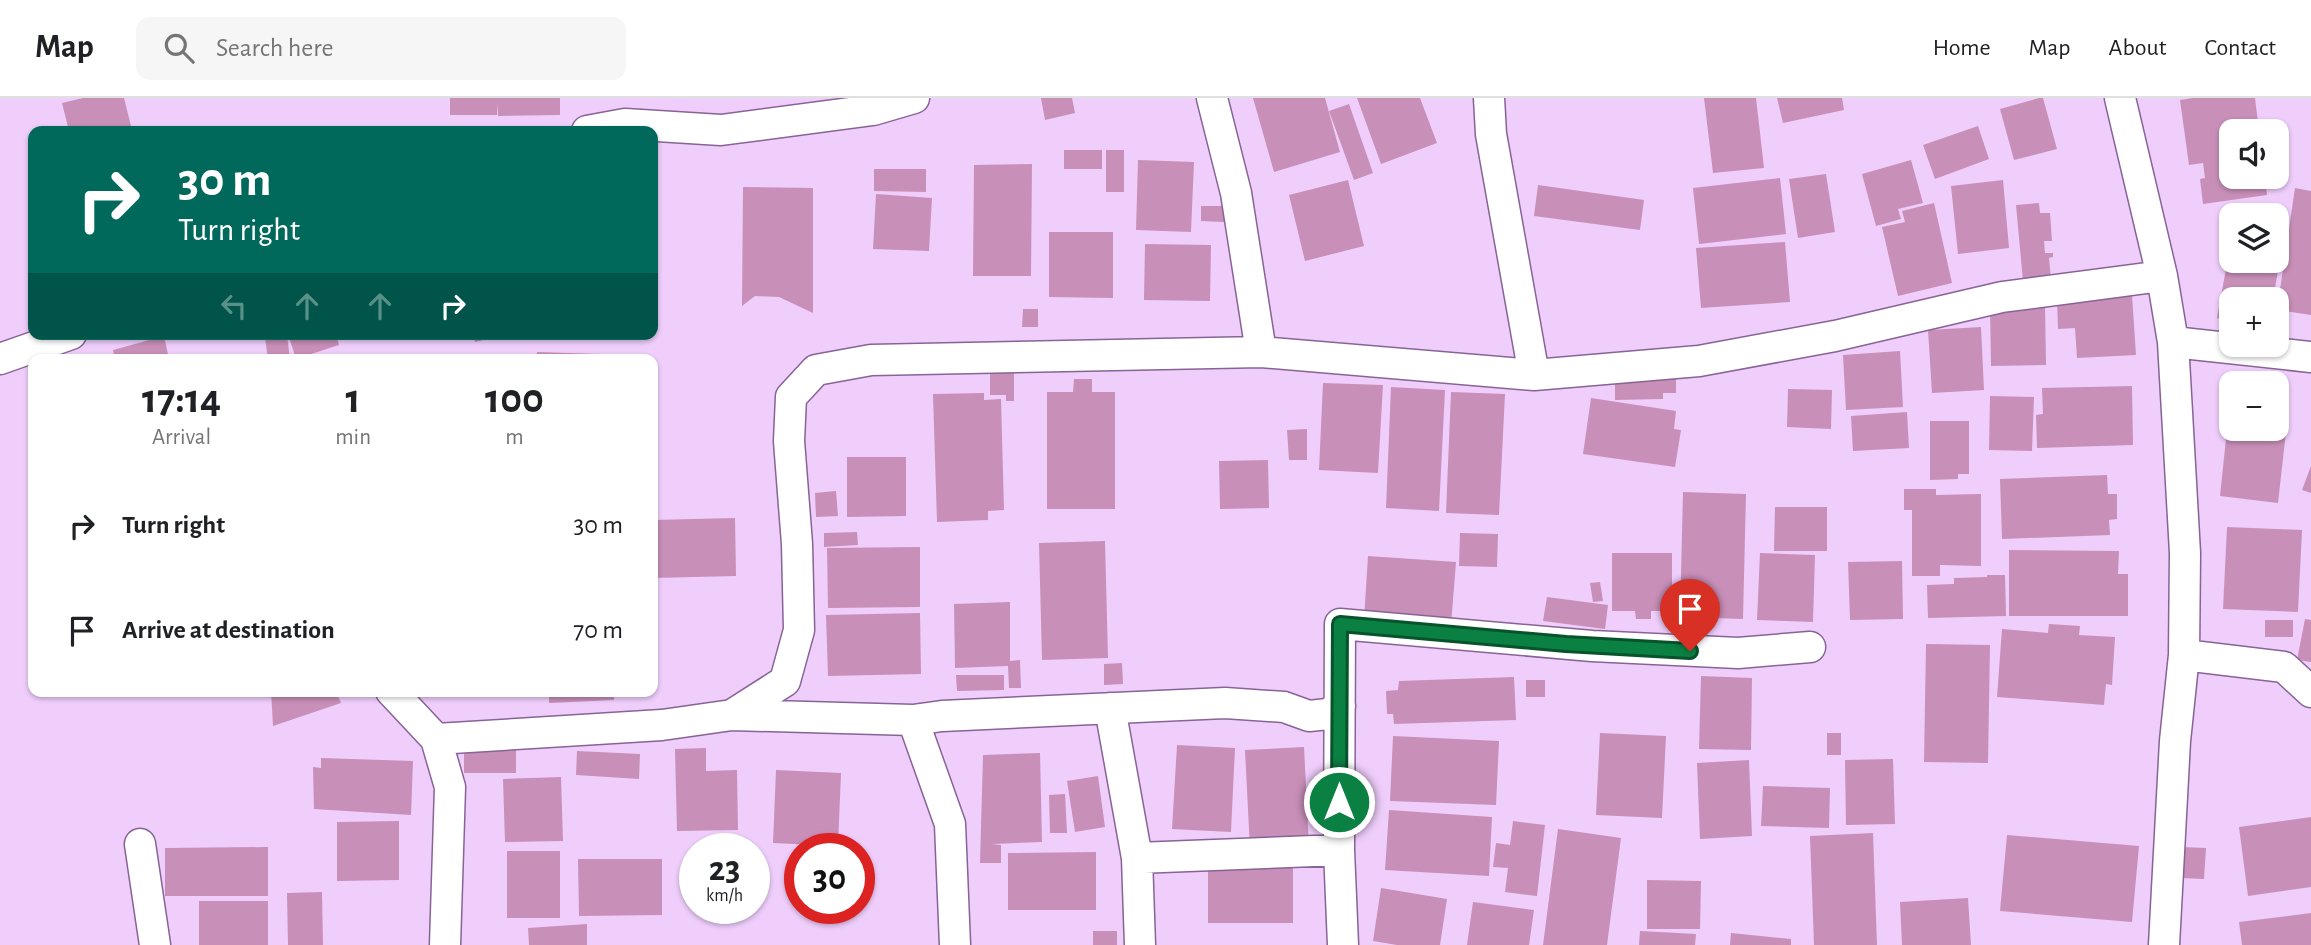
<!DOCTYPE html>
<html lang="en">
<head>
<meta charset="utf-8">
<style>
	body { margin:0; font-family:"Alegreya Sans",sans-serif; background:#f6f6f6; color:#202124; height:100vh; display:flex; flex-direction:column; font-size:26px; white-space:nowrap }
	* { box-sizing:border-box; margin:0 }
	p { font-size:23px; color:#757577 }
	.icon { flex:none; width:38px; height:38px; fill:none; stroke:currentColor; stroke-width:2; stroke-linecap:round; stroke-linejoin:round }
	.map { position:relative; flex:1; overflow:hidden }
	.side { position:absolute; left:28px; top:256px; width:630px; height:343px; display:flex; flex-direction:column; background:#fff; border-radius:14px; box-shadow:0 2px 5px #0004 }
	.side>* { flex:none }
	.top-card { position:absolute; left:28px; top:28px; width:630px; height:214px; border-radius:14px; box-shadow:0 2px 5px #0004; background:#00695c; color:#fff; overflow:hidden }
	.buttons { position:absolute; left:2219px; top:21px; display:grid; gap:14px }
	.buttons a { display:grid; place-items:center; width:70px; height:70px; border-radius:14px; background:#fff; box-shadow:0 2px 5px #0004; font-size:35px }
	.speed { position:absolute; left:679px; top:735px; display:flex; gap:14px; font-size:35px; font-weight:700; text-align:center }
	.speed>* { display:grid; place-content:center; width:91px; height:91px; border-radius:50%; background:#fff; box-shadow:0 2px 5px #0004; line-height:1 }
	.speed small { font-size:18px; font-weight:400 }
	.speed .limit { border:10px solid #d22; background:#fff; color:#111 }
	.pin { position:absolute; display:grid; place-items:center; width:60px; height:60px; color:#fff; margin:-72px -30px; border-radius:50% 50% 50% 0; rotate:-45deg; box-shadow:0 0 7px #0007 }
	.pin .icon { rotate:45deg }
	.me { position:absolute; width:77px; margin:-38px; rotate:0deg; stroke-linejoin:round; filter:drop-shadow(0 0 5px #0008) }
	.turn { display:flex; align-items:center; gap:24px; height:147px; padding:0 35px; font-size:32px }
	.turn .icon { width:91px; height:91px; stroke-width:2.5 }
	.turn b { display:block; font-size:49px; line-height:60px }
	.lanes { display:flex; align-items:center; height:66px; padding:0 35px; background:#0003; justify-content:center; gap:35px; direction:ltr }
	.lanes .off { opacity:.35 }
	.eta { display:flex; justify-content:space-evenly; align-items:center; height:119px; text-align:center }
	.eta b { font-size:42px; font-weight:700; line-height:49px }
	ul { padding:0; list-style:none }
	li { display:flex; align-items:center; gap:21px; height:105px; padding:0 35px }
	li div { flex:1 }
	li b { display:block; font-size:26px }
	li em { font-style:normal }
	header { display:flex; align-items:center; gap:42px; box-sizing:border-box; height:98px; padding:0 35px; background:#fff; border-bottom:2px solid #e0e0e0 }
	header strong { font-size:33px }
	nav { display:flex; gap:38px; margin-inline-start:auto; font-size:24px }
	.search { width:490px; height:63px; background:#f6f6f6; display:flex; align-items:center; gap:18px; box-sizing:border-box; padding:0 24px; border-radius:14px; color:#757577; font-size:26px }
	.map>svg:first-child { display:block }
</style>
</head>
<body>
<header>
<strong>Map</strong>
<div class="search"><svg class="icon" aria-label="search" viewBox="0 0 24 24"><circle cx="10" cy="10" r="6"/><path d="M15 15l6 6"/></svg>Search here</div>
<nav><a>Home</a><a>Map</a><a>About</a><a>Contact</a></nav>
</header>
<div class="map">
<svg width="2311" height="847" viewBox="0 0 2311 847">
	<rect width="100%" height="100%" fill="#efcefc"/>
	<path fill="#c88fb9" d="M83 0H124L131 28 112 33H69L62 5Z
		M450 0H560V17L498 18V5L497 17H450Z
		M1041 0H1072L1075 15 1045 22Z
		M1253 0H1325L1340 54 1274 74Z
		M1357 0H1420L1437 45 1381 66Z
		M1704 0H1756L1764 70 1713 75Z
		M1777 0H1842L1844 12 1783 25Z
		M2039 0H2043L2057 51 2014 62 2000 11Z
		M2193 0H2255L2259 33H2231V79H2265L2267 97 2203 106 2200 81 2205 80 2203 65 2189 67 2180 2Z
		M1349 6 1373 75 1354 82 1329 13Z
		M1978 28 1989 61 1935 81 1923 47Z
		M1064 52H1102V71H1064Z
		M1106 52H1124V94H1106Z
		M1138 62 1194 64 1191 134 1136 132Z
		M1911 62 1923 105 1898 111 1901 121 1876 128 1862 76Z
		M1032 66 1031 178H973L974 67Z
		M874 71H926V94L874 93Z
		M1826 76 1835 134 1798 140 1789 81Z
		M1780 80 1786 136 1699 146 1693 90Z
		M1348 82 1364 148 1305 163 1289 97Z
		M2003 82 2009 150 1958 156 1951 88Z
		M1538 87 1644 102 1640 132 1534 118Z
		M743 89 813 90V215L779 199 755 198 742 208Z
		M2295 90 2311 93V217L2277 212Z
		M876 96 932 100 929 153 873 151Z
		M1934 105 1952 185 1898 198 1882 129 1905 124 1902 113Z
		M2039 105 2040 115H2050L2052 143H2044L2045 155H2053V159L2049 160 2051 180 2023 183 2016 107Z
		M1201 108H1224V124L1201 123Z
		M2277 121 2287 123 2273 201H2231V223L2217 220 2230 149 2231 163H2277Z
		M1049 134H1113V200L1049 199Z
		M1785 144 1790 204 1701 210 1696 150Z
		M1145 146 1211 147 1210 203 1144 202Z
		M2132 197 2136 257 2077 260 2075 230 2058 231 2057 201Z
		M2045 206 2046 267 1991 268 1990 208Z
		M1023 211H1038V229H1022Z
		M1981 229 1984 292 1932 295 1928 232Z
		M288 236H336L339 247 296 261Z
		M473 236H502L503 237 475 244Z
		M287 237 290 261H268L265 240Z
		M164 238 169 261H115L113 252Z
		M1900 253 1903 309 1846 312 1843 257Z
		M537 254 598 256V261H537Z
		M990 273 1014 274V303H1006V297H990Z
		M1615 278H1676V295H1663V301L1615 302Z
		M1074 281H1092V294H1115V411H1047V294H1073Z
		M1323 285 1383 287 1378 375 1319 372Z
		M2132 288 2133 347 2037 350 2036 317 2043 316 2042 290Z
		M2277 288 2287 290 2283 326 2277 325Z
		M1391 289 1445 292 1439 413 1386 410Z
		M1788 291 1832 292 1831 331 1787 329Z
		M1451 294 1505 296 1499 417 1446 415Z
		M984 295V302L1001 301 1004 412 988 413V422L937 424 933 296Z
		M1990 298 2034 299 2032 353 1989 352Z
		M1591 300 1676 313 1674 331 1681 332 1675 369 1583 356Z
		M2229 312H2231V331L2286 334 2278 405 2220 398Z
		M1907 314 1909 350 1853 353 1851 318Z
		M1930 323H1969V376H1958V381L1930 382Z
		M1307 331V362H1289L1287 332Z
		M847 359H906V418L847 419Z
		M1268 362 1269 410 1220 411 1219 363Z
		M2311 368V395L2302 392Z
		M2107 377 2108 396H2117V421L2109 422 2110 437 2002 441 2000 381Z
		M1904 391H1936V397L1981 396V468L1940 467V478H1912V412H1904Z
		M836 393 838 418 816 419 815 395Z
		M1683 394 1746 396 1743 521 1680 519Z
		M1775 409H1827V453H1774Z
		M735 420 736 478 653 480V422Z
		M2227 429 2302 432 2298 514 2223 511Z
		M857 434 858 447 824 449V435Z
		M1460 435 1498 436 1497 469 1459 468Z
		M1105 443 1108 560 1042 562 1039 445Z
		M920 449V509L828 510 827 450Z
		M2009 452 2119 453 2118 476H2128V518H2009Z
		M1612 455H1672V513H1651V521H1636L1635 513H1612Z
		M1760 455 1815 457 1813 524 1757 522Z
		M1368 458 1456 464 1451 527 1364 521Z
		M1902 463 1903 521 1850 522 1848 464Z
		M1987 477H2005L2006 518 1928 520 1927 487 1954 486V480L1987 479Z
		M1600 484 1603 503 1593 504 1590 485Z
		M1547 499 1608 507 1605 531 1543 523Z
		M1010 504V563L1020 562 1021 590H1009L1008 568 955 570 954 506Z
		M920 515 921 576 828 578 826 517Z
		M2305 521 2311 522V564L2297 562Z
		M2265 522H2293V539H2265Z
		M2049 526 2080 528 2079 537 2115 539 2112 587 2106 586 2104 607 1997 599 2002 531 2048 535Z
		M1926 546 1990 547 1988 665 1924 664Z
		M1122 565 1123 586 1104 587V566Z
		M956 577H1004V592L957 593Z
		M1701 578 1752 580 1751 652 1699 651Z
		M1514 579 1516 622 1394 626 1393 616H1387L1386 593 1398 592 1399 583Z
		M1526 582H1545V599H1526Z
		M271 593H336L341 605 273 628Z
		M549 593H614V602L549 605Z
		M1600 635 1666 638 1662 720 1596 717Z
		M1827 635H1841V657H1827Z
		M1393 638 1499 643 1496 707 1390 703Z
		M1177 647 1235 650 1231 734 1172 731Z
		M516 649V675H464V650Z
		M1304 649 1309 748 1250 751 1245 652Z
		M706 650V673L737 672 738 732 677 733 675 651Z
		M577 653 640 656 639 681 576 677Z
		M1040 655 1042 744 992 746 1001 747V765H980L983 657Z
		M321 660 413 663 411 717 314 711 313 669 321 670Z
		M1893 661 1895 726 1846 727 1845 662Z
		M1749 662 1752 738 1700 741 1697 665Z
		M776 672 841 675 838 748 773 745Z
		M1098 678 1105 729 1075 734 1067 683Z
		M561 679 563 743 505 744 503 681Z
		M1763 688 1830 690 1829 730 1761 728Z
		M1065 696 1067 735H1050L1049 697Z
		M1389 712 1492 719 1489 778 1385 772Z
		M2311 719V789L2248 798 2239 729Z
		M399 723V782L337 783V724Z
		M1513 723 1545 727 1537 798 1505 794 1508 770 1493 769 1496 745 1510 747Z
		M1558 731 1621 740 1607 847H1543Z
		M1873 735 1877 847H1814L1810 738Z
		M2007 737 2139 748 2132 824 2000 813Z
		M268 749V798H165V750Z
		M2181 749 2206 750 2204 781 2179 780Z
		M507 753H560V820H507Z
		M1096 754V812H1008V755Z
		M578 761H662V817L579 818Z
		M1208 765H1293V825H1208Z
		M1647 782 1701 783 1700 831H1647Z
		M1381 790 1447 801 1440 847H1397L1373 843Z
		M322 794 323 847H288L287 795Z
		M1968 800 1971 847H1902L1900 804Z
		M199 803H268V847H199Z
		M1473 804 1534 812 1529 847H1467Z
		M2311 815V847H2242L2239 824Z
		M587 826V847H529L528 830Z
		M1093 833H1117V847H1093Z
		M1640 833 1696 836 1695 847H1639Z
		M1731 835 1791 841V847H1730Z"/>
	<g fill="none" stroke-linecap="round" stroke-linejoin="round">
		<g stroke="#886396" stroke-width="33">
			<path id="street" d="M1212 0 1236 95 1261 254
				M1489 0 1491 36 1534 277
				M2120 0 2162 178 2173 244 2185 455 2184 557 2175 643 2164 847
				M587 33 625 26 721 32 873 12 914 0
				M2173 244 2311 259
				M0 261 71 236
				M2184 557 2284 569 2311 594
				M391 593 436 641 450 689 445 847
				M1110 610 1137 760 1140 847
				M732 617 785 583 799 532 797 446 789 343 791 299 816 272 871 262 1261 254 1534 277 1699 263 1835 238 2002 199 2162 178
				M913 622 950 726 955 847
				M436 641 662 627 732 617 913 622 942 618 1225 605 1284 609 1309 618 1328 616 1340 608
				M140 746 155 847
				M1137 760 1339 752
				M1343 847 1339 752 1340 526 1592 548 1738 555 1810 549"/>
		</g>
		<use href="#street" stroke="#fff" stroke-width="30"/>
	</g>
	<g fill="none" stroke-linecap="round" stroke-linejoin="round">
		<g stroke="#07532c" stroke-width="18">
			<path id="route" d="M1339 704 1340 526 1566 546 1690 553"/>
		</g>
		<use href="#route" stroke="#0b8043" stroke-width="12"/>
	</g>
</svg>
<div class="buttons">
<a><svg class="icon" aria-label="sound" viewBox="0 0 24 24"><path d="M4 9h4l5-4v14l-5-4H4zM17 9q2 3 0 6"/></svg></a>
<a><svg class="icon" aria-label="layers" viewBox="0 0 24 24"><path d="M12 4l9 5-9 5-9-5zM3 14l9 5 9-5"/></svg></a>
<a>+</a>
<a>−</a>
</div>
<div class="speed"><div>23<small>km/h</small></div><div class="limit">30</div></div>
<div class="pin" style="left:1690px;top:553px;background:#d93025"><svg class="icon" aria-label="arrive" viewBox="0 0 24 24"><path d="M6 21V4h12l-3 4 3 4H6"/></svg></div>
<svg class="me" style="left:1339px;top:704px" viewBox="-20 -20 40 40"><circle r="17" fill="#0b8043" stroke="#fff" stroke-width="3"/><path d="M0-11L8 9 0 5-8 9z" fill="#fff"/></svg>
<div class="top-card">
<div class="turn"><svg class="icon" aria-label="right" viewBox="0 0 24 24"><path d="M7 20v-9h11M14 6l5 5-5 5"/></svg><div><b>30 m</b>Turn right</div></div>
<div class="lanes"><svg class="icon off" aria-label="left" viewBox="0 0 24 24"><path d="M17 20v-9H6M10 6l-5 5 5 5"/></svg><svg class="icon off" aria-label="ahead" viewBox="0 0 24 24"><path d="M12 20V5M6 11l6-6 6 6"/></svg><svg class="icon off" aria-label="ahead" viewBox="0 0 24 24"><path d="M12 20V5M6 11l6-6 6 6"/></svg><svg class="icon" aria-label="right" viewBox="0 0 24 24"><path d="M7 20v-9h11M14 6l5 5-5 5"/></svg></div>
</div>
<section class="side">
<div class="eta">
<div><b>17:14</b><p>Arrival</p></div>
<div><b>1</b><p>min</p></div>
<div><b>100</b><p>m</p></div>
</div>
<ul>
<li><svg class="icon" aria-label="right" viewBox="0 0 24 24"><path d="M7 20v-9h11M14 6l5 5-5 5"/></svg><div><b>Turn right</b></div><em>30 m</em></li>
<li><svg class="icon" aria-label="arrive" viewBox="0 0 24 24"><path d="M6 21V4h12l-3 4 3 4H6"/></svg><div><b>Arrive at destination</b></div><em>70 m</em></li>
</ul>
</section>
</div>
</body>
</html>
